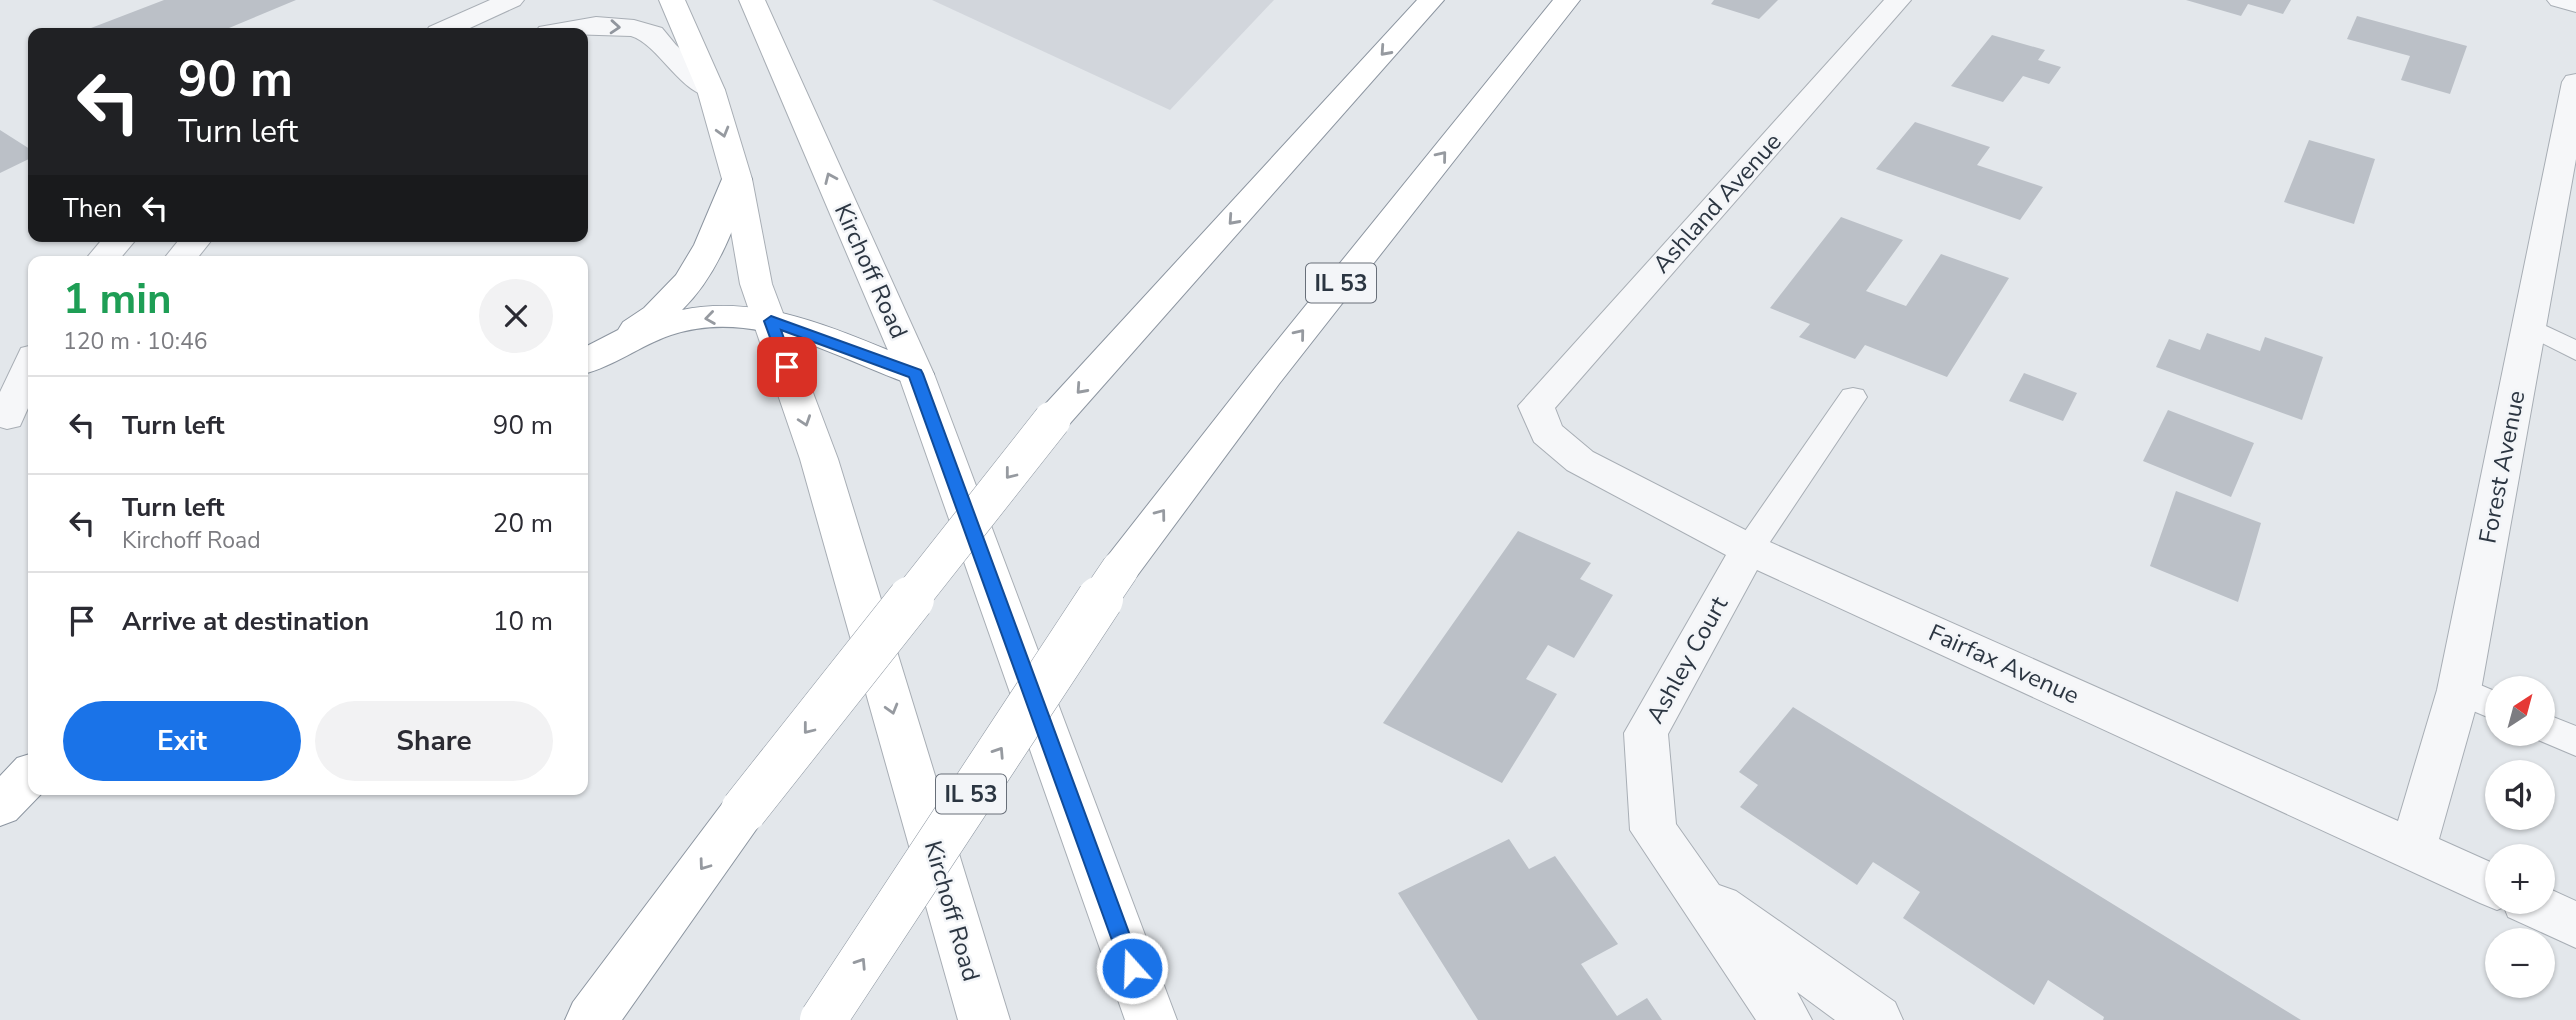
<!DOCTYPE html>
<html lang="en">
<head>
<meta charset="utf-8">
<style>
	body { margin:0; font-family:"Nunito Sans",sans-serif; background:#f2f2f3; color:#2b2b33; height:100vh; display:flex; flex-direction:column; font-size:26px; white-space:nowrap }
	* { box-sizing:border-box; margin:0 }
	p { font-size:23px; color:#7c7c81 }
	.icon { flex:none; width:38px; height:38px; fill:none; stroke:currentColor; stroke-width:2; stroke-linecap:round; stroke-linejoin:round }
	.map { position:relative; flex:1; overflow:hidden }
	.side { position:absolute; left:28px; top:256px; width:560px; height:539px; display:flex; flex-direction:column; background:#fff; border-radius:14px; box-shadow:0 2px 5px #0004 }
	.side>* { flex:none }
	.banner { position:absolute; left:28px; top:28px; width:560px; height:214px; border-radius:14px; box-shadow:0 2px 5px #0004; background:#202124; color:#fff; overflow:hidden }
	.needle { width:46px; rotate:36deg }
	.fabs { position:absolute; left:2485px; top:676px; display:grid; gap:14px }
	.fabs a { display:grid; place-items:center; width:70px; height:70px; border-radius:50%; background:#fff; box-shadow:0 2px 5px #0004; font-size:35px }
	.pin { position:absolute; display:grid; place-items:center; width:60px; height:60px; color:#fff; margin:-30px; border-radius:14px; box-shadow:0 4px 10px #0006 }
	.me { position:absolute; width:77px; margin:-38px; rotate:340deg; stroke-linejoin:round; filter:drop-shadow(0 0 5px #0008) }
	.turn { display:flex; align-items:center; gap:24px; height:147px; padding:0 35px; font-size:32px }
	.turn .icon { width:91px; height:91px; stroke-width:2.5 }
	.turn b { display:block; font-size:49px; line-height:60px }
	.then { display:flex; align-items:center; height:66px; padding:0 35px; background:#0003; gap:14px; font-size:26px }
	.round { display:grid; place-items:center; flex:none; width:74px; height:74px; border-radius:37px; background:#f2f2f3 }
	.overview { display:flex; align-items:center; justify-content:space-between; height:119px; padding:0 35px }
	h1 { font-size:42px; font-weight:700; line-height:52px; color:#1e9e55 }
	.button { display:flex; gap:14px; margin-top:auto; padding:14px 35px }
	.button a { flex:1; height:80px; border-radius:42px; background:#1a73e8; color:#fff; font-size:28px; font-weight:700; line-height:80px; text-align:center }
	.button a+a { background:#f2f2f3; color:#2b2b33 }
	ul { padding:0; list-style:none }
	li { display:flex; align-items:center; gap:21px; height:98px; padding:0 35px; border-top:2px solid #e1e1e2 }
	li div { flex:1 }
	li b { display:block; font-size:26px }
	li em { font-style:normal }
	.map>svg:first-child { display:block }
</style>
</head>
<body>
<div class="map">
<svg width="2576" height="1020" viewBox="0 0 2576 1020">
	<rect width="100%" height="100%" fill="#e3e7eb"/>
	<path fill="#d2d6dc" d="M932 0H1274L1170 110Z"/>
	<path fill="#bbc0c7" d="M164 0H296L217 33H78Z
		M1714 0H1778L1759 19 1711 4Z
		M2186 0H2291L2283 14 2248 4 2241 16Z
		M2357 16 2467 46 2450 94 2401 80 2410 56 2347 39Z
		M1992 35 2045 50 2038 60 2061 67 2049 84 2023 76 2003 102 1951 86Z
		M1915 122 1990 147 1977 165 2043 187 2020 220 1876 169Z
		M0 130 33 151V157L0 173Z
		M2309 140 2375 159 2354 224 2284 202Z
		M1841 217 1903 240 1866 291 1906 306 1941 254 2009 278 1947 377 1865 345 1855 359 1799 337 1810 324 1770 308Z
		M2207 333 2260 351 2265 337 2323 357 2302 420 2156 367 2169 339 2200 350Z
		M2024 373 2077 393 2063 421 2009 401Z
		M2168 410 2254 443 2231 497 2143 461Z
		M2176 491 2261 523 2238 602 2150 566Z
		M1518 531 1591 563 1580 579 1613 595 1574 658 1548 645 1526 679 1557 694 1502 783 1383 723Z
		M1793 707 2301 1020H2103L2104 1017 2048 980 2034 1005 1903 918 1920 892 1873 862 1857 885 1740 807 1758 785 1739 772Z
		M1509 839 1529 869 1555 856 1618 944 1581 964 1617 1016 1647 998 1662 1020H1478L1398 893Z"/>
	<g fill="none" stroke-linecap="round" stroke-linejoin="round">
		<g stroke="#a8aeb5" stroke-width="2">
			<path id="service" d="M2529 318 2576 340V360L2520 332 2516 326 2520 320Z
				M1853 388 1863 390 1867 397 1760 557 1749 560 1738 557 1734 549 1738 541 1843 390Z
				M2459 676 2497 692V721L2447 700 2442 690 2447 680Z
				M2543 713 2576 726V756L2531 737 2529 733H2543Z"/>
		</g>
		<g stroke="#a8aeb5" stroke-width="2">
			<path id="minor" d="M1884 0H1911L1555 408 1562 426 1593 452 1763 539 2398 821 2437 690 2562 82 2566 76 2576 74V159L2481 690 2439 839 2497 865V901H2543V886L2576 901V948L2508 917 2504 907 2497 910 2480 903 1757 570 1668 734 1676 824 1719 885 1736 891 1895 1002 1903 1020H1835L1797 992 1812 1020H1756L1630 830 1624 733 1726 555 1567 470 1534 442 1518 406Z
				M2547 0H2576V12L2551 5Z"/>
		</g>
		<g stroke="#a8aeb5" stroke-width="2">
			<path id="tertiary" d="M490 0H524L520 5 459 33H425L429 27Z
				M596 17 634 20 662 28 676 45 725 90 721 96C685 105 661 45 631 36L535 33 539 27Z
				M105 236H139L118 261H84Z
				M182 236H215L195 261H162Z
				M33 345V397L20 426 7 429 0 427V392L21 348Z"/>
		</g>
		<g stroke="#a8aeb5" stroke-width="2">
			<path id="secondary" d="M659 0H685L725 90 752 179 772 284 838 459 1010 1020H958L800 459 740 284 722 179 697 90Z
				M739 0H765L934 374 1177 1020H1125L898 374Z"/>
		</g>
		<g stroke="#8c95a0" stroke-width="2">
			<path id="motorway" d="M1417 0H1444L1065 429 1052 432 1039 429 1034 420 1039 411Z
				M1553 0H1580L1279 384 1134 580 1120 584 1106 580 1100 569 1106 558 1255 368Z
				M737 170 748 173 752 179C735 225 718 275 682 310 768 292 849 336 928 366L934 374 928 382 916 386 904 382C829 354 753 308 671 335 641 345 613 367 583 374V348L618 330 623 322 644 308 676 275 694 245 722 179 726 173Z
				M33 753V789H46L16 820 0 826V776L17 758Z
				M744 790 760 796 767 810 760 824 622 1020H565L573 1002 728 796Z"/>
		</g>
		<use href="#service" fill="#f6f7f9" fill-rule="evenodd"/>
		<use href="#minor" fill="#f6f7f9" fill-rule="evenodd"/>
		<use href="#tertiary" fill="#f6f7f9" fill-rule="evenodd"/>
		<use href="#secondary" fill="#fff" fill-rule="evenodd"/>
		<use href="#motorway" fill="#fff" fill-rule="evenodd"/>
		<g stroke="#8c95a0" stroke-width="38" stroke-linecap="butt">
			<path id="motorway-bridge-far1" d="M910 600 1052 420
				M1099 600 1120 569"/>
		</g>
		<g stroke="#8c95a0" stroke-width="47" stroke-linecap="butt">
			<path id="motorway-bridge" d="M744 810 911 599
				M823 1020 1100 599"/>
		</g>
		<use href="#motorway-bridge-far1" stroke="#fff" stroke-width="37"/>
		<use href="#motorway-bridge" stroke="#fff" stroke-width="46"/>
	</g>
	<defs><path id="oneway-chevron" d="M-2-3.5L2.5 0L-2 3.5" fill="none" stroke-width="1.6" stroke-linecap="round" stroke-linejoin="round" transform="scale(1.75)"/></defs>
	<use stroke="#91969e" href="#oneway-chevron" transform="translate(615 27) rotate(4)"/>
	<g stroke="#969aa0">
		<use href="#oneway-chevron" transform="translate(1385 51) rotate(132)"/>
		<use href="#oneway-chevron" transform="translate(723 132) rotate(74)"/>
		<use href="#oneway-chevron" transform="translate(1442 156) rotate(-51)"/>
		<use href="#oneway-chevron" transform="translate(830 178) rotate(-114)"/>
		<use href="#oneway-chevron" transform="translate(1233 220) rotate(132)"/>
		<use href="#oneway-chevron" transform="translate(710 318) rotate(172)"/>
		<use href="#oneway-chevron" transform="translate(1300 334) rotate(-51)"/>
		<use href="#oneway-chevron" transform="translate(1081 389) rotate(132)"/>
		<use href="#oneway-chevron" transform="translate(805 421) rotate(71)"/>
		<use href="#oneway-chevron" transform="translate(1010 474) rotate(128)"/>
		<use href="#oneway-chevron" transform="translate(1161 514) rotate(-53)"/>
		<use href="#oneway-chevron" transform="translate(892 709) rotate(74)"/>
		<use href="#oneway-chevron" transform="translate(808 729) rotate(128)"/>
		<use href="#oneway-chevron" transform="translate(999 752) rotate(-57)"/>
		<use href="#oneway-chevron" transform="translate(704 865) rotate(126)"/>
		<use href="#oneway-chevron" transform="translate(861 963) rotate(-57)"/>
	</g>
	<path fill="#1a73e8" stroke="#114b97" stroke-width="2" d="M771 316 921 370 923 374 1142 968 1139 975 1132 978 1125 975 1122 968 909 377 781 330 794 367 792 370H782L764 321Z"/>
	<g text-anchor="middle" stroke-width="5" stroke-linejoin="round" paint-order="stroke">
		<g fill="#f3f5f8" stroke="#686f79" stroke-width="2">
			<rect x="1306" y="263.5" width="70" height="39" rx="5"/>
			<rect x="936" y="774.5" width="70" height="39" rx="5"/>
		</g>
		<g font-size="23" font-weight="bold" fill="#2c3642">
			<text x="1341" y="291">IL 53</text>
			<text x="971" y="802">IL 53</text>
		</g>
		<g font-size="24" fill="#2c3642" stroke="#f3f5f8">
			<text transform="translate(1717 203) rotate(-48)" y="8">Ashland Avenue</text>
			<text transform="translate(871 271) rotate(66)" y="8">Kirchoff Road</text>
			<text transform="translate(2502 467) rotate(-79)" y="8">Forest Avenue</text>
			<text transform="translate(1687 660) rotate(-61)" y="8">Ashley Court</text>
			<text transform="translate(2004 664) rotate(24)" y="8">Fairfax Avenue</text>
			<text transform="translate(952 911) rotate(74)" y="8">Kirchoff Road</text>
		</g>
	</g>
</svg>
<div class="fabs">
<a><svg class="needle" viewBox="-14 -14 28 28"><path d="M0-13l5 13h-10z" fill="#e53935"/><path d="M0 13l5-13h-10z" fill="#7c7c81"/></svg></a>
<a><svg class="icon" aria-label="sound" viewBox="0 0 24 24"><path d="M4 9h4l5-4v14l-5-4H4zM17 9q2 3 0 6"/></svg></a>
<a>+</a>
<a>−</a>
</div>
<div class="pin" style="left:787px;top:367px;background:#d93025"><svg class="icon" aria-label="arrive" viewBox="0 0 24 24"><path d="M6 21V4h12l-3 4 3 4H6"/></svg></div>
<svg class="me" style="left:1132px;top:968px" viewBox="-20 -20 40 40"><circle r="17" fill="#1a73e8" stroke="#fff" stroke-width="3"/><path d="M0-11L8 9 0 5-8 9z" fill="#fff"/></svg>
<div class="banner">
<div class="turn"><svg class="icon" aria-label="left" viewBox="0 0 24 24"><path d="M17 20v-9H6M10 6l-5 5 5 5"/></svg><div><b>90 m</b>Turn left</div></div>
<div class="then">Then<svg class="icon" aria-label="left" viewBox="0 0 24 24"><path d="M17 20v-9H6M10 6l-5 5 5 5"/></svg></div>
</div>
<section class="side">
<div class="overview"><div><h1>1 min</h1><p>120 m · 10:46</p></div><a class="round"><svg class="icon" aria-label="close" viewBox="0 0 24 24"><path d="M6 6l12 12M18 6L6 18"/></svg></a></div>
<ul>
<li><svg class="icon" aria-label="left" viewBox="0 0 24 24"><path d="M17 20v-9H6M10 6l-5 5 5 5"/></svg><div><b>Turn left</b></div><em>90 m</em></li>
<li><svg class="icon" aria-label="left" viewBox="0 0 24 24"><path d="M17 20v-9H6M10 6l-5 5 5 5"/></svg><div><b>Turn left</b><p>Kirchoff Road</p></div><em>20 m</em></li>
<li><svg class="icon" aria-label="arrive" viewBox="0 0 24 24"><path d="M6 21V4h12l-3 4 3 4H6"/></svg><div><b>Arrive at destination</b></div><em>10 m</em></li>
</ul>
<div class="button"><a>Exit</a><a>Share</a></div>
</section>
</div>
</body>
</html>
